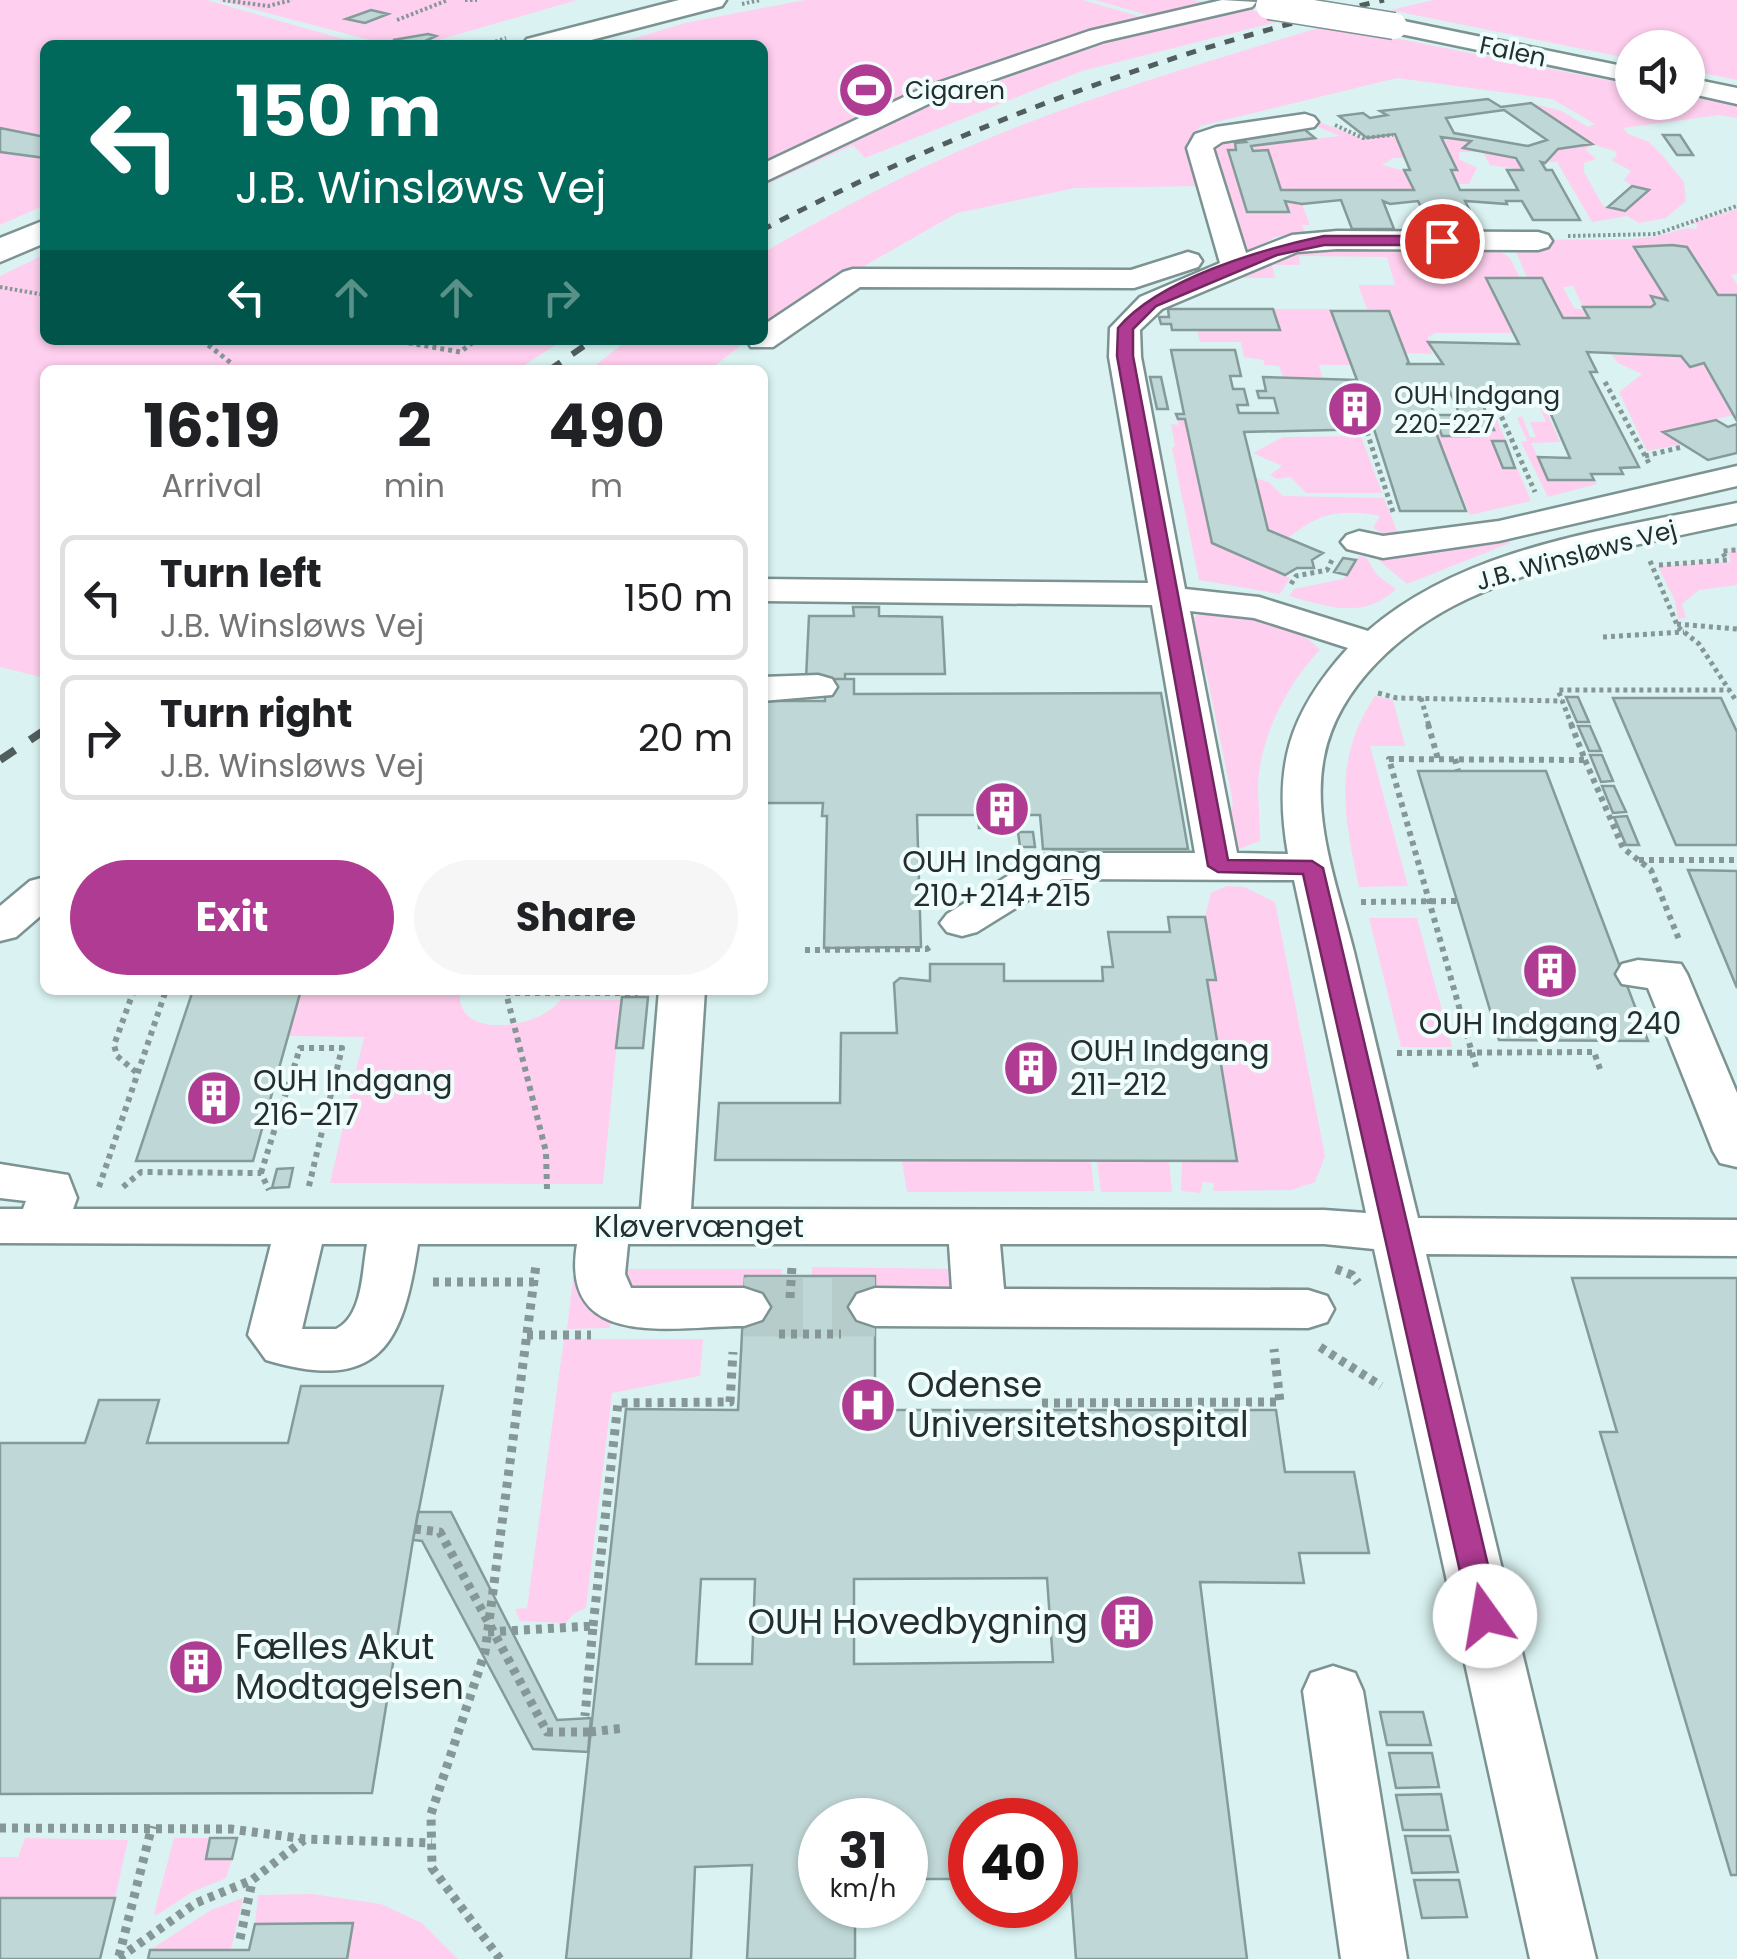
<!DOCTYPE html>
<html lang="en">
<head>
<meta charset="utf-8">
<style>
	body { margin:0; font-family:Poppins,sans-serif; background:#f6f6f6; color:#202124; height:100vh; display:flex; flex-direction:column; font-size:38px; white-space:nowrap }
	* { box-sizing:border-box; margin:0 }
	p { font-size:32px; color:#757577 }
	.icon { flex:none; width:55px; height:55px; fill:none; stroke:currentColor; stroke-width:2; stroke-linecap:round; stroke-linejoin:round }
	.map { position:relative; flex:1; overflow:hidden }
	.panel { position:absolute; left:40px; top:365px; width:728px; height:630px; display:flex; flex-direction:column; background:#fff; border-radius:15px; box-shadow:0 2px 8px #0004 }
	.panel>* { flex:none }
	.top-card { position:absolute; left:40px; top:40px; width:728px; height:305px; border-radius:15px; box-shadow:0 2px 8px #0004; background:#00695c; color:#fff; overflow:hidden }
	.controls { position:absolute; left:1615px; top:30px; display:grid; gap:20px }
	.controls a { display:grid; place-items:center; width:90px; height:90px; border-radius:50%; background:#fff; box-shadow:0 2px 8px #0004; font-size:50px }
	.speed { position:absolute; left:798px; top:1798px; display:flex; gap:20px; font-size:50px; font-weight:700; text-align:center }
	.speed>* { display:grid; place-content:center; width:130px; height:130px; border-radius:50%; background:#fff; box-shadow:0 2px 8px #0004; line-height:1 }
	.speed small { font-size:25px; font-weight:400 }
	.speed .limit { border:15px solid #d22; background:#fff; color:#111 }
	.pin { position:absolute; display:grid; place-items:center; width:85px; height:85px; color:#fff; margin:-42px; border:5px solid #fff; border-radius:50%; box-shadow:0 2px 10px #0007 }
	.me { position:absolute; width:110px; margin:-55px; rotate:347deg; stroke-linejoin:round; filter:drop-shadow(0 0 8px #0008) }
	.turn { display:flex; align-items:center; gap:35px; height:210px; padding:0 30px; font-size:45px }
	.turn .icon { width:130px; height:130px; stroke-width:2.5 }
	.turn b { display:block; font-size:70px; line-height:85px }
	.lanes { display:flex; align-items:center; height:95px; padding:0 30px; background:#0003; justify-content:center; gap:50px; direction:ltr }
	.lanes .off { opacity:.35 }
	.eta { display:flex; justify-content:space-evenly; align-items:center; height:170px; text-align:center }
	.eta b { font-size:60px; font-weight:700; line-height:70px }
	.action { display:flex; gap:20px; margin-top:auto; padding:20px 30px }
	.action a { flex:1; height:115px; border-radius:60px; background:#b03b93; color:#fff; font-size:40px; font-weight:700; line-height:115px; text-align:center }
	.action a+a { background:#f6f6f6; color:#202124 }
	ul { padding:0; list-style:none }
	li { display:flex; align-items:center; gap:30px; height:125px; margin:0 20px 15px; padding:0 10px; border:5px solid #e0e0e0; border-radius:15px }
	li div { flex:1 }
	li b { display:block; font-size:38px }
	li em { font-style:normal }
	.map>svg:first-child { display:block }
</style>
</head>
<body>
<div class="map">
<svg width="1737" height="1959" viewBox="0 0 1737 1959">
	<rect width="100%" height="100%" fill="#daf3f2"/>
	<path fill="#fecfee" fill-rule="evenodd" d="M0 0H207L364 45H45V205L0 225Z
		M218 0H577L421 45H389Z
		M805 0H1083L1172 26 1239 7 1289 19 1082 71 865 158 853 145 763 186 762 45H613L685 23Z
		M1095 0H1193L1207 3 1202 8 1151 16Z
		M1434 0H1737V80L1688 70V48H1632V59L1390 10Z
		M1328 25 1632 85V102H1688V96L1737 106V118L1719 115 1623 128 1628 134 1649 142 1661 154 1684 182 1686 201 1666 218 1639 223 1627 216 1582 224 1592 222 1557 162H1546L1558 149 1591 143 1531 103 1562 111 1588 127 1595 124 1552 99 1397 78 1200 126 1191 146 1201 186 1075 188 957 213 789 309 763 329V253C835 211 910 171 987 139 1098 93 1213 60 1328 25ZM1594 145 1615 151 1617 156 1611 160 1631 171 1624 180 1632 186 1625 211 1603 206 1584 172V163L1596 159 1585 149Z
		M1317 121 1363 139 1395 136 1405 158H1393L1382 165 1405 171 1414 190H1281L1268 151H1253L1251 146 1340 136 1313 125Z
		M1238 135 1246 142 1235 143 1236 150 1229 151 1247 212 1289 211 1285 201H1301L1310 225H1302L1305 232 1275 237 1244 256 1210 148 1219 139Z
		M1441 137 1471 141 1465 148 1516 158 1523 170 1490 165 1483 152H1459V159L1477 168 1469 184H1458Z
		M1737 209V274L1731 275 1737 284V295H1718L1687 247H1635L1667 300 1652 297 1655 304 1651 307H1583L1573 286 1563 287 1574 308 1585 310 1589 318H1563L1542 278H1527L1513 244C1561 235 1610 244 1657 236 1671 234 1683 226 1696 229L1698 225 1692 223Z
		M1489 244 1510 258 1520 278H1486L1514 333H1435L1428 337 1432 354 1405 353 1389 311 1367 309 1358 285H1395L1387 257 1299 256 1300 265H1272L1275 278H1226L1287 250Z
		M45 254V340H563L517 370H45V678L0 667V276Z
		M1273 309H1331L1352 365H1319L1322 377H1283L1279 366 1264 365V360L1244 357 1241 342H1200L1197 330H1279Z
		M628 340H748L709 370H589Z
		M1612 355 1681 356 1704 363 1733 415 1664 432 1682 444 1647 451 1619 392 1642 374 1618 363Z
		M1537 401H1542L1560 442 1531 443 1548 479 1594 480 1597 484 1548 497 1521 442 1527 441 1517 418 1522 416 1530 437H1536L1530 422H1546Z
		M1488 417 1496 418 1506 441H1493L1503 467 1517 468 1531 501 1470 515 1435 430 1443 436H1468L1467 430H1493Z
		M1178 419H1185L1212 542 1290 578 1280 594 1199 580 1172 448 1175 446 1171 424 1178 425Z
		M1361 436 1382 493H1306L1290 477 1277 479 1270 475 1282 466 1253 453 1283 437Z
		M1255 478 1269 482 1283 496 1384 498 1399 536 1390 537 1373 528 1380 516C1332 507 1314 518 1288 538L1268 530Z
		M1502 537 1510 543 1407 584 1377 559Z
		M1728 552H1737V585L1699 590 1682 604 1686 618 1678 619 1675 601 1658 566 1731 562Z
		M1359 556 1366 557 1377 575 1396 589C1364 620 1328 607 1289 596L1294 589 1343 579Z
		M1206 609C1237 614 1302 625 1320 650 1287 684 1260 737 1258 785 1258 804 1260 822 1260 841L1236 850 1226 815 1233 805 1232 797 1207 676 1189 621Z
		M1375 696 1393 700 1405 746H1370L1408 886 1359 887C1344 816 1332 761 1375 696Z
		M1227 886 1244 887 1275 902 1325 1156 1315 1182 1292 1190 1213 1191 1214 1183 1203 1182 1200 1193 1181 1191 1182 1161 1236 1160 1207 980H1216L1205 917 1211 893Z
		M1369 918H1417L1452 1047H1401Z
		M301 990H460C453 1041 540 1030 561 999L621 1000 603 1184 330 1183 364 1037 289 1036Z
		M902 1161H1091L1094 1191 907 1192Z
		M1097 1161H1169L1172 1192H1101Z
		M812 1267 960 1269 959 1289 811 1293Z
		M617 1269H782L781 1293H645L616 1276Z
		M586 1270 611 1318 610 1328 567 1329 574 1271Z
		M564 1339H703L700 1376 612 1393 586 1608 573 1614 566 1623 520 1621 515 1609 527 1608Z
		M25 1838 128 1840 115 1898H0V1857H18Z
		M174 1838H210L206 1859H232L226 1878 192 1892 157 1915 154 1914Z
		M312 1894 381 1904 422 1923 458 1959H347L353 1924H255L258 1895Z
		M243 1898 231 1949 150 1950 211 1910Z"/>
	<path fill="#bfd7d6" stroke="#849b9a" stroke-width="2.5" fill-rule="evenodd" d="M371 10 388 14 365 23 346 19Z
		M428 34 436 36 417 45 393 40Z
		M1488 99 1501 107 1531 103 1592 144 1558 149 1545 163 1541 162 1546 170H1552L1580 220H1533L1522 201H1506L1507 204 1465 201 1475 221 1428 222 1418 201 1390 204 1383 201 1394 229H1352L1341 200 1302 204 1285 201 1289 212H1247L1228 150H1236L1235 143 1246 142 1241 137 1304 129 1315 138 1251 146 1253 151 1268 150 1281 190H1414L1404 170H1410L1395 134 1367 138 1339 116 1363 113 1370 118 1387 115 1380 111ZM1504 110 1547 140 1528 146 1454 133 1446 118ZM1441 137 1471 141 1463 148 1516 158 1523 170H1507L1518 190H1460L1451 170H1457Z
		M0 128 45 137V158L0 152Z
		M1663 135H1680L1693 155H1677Z
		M1632 186 1649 190 1625 211 1608 207Z
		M1672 245 1687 247 1718 295H1737V421L1704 363 1690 367 1681 356 1587 352 1597 372H1590L1639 467 1620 468 1623 474H1591L1594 480H1548L1538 457 1570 458 1540 389 1477 392 1494 430H1467L1469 436H1442L1440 430H1435L1466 511H1400L1374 429 1244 432 1268 530 1323 553 1312 560 1314 568H1297L1285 575 1212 543 1185 419H1178L1176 414H1184L1171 350H1235L1241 376H1230L1233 389H1244L1248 405H1237L1239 413H1278L1274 398H1259L1257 391H1266L1263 377 1357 380 1331 311H1389L1409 363 1406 364H1443L1428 342 1519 344 1486 278H1542L1563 318H1589L1583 307H1651L1655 304 1651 296 1667 300 1634 247ZM1425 392H1450L1460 415H1435Z
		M1168 309H1273L1280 330H1172L1171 324H1161L1159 317H1169Z
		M1150 377H1161L1168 409H1157Z
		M1716 420 1728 427 1737 424V453L1708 460 1663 432Z
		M1492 441H1505L1515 468H1503Z
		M1343 558 1356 560 1347 575 1334 572Z
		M853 607H879V616L942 617 945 674H845V679H806L809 616H854Z
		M825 679H854V694L1161 693 1188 849H1043L1040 815H1001L1002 828H979L978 815H917L921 947 824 948 827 816H822L823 803H762V701H825Z
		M1566 697H1578L1589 722H1577Z
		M1613 698H1721L1737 732V845H1676Z
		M1578 726H1590L1601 751H1589Z
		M1590 755H1602L1613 781 1601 782Z
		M1418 771H1546L1648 1041 1499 1040Z
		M1602 786H1614L1626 812 1613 813Z
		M1627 816 1639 845H1626L1614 817Z
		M1018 832H1033L1035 847H1020Z
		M1688 870 1737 871V988Z
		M1168 917H1205L1216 980H1207L1237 1161 715 1160 719 1103H840L841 1033H897L894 983 900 978 930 981V964H1004V981H1103L1102 967H1113L1108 932H1170Z
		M193 990H301L253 1161H136Z
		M622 997H648L643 1048H616Z
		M293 1168 289 1187 272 1188 277 1169Z
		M745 1276H875V1410H1276L1285 1472H1354L1369 1553H1299L1304 1583 1200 1582 1247 1959H1076L1070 1878H1055V1820H970V1879H905V1820H820V1905H855V1959H747L752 1865 695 1867 691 1959H566L626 1409 738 1410ZM1047 1578 1053 1662 854 1664V1579ZM701 1579H755L752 1664H696Z
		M1572 1278H1737V1875H1731L1600 1432H1617Z
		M301 1386H443L413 1540 372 1793 0 1794V1443H85L99 1400H159L147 1443H288Z
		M418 1512H451L557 1720 591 1718 588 1752 533 1749 422 1541 413 1540Z
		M1380 1712H1423L1431 1745H1387Z
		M1389 1753H1432L1439 1787 1396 1788Z
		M1441 1794 1448 1830H1403L1396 1795Z
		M1405 1836H1450L1458 1872 1412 1873Z
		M210 1838H237L232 1859H206Z
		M1414 1880H1459L1467 1917 1422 1918Z
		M0 1898H115L100 1959H0Z
		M353 1923 347 1959H148L150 1950H249L255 1924Z"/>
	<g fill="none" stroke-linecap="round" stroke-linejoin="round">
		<path stroke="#b6cccb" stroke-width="59" stroke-dasharray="59 29" stroke-linecap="butt" d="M744 1307H875"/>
		<g stroke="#7c9392" stroke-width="5">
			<path id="minor" d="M1222 0 1256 2 1252 7 1104 41 941 98 762 183V164L923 88 1089 31Z
				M1394 19 1632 68V82L1386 31 1382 26 1386 21Z
				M1688 78 1737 88V104L1688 93Z
				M1305 114 1314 117 1318 122 1314 127 1222 142 1213 148 1246 253 1292 235 1337 231 1538 232 1548 235 1552 241 1548 247 1538 250 1337 249 1297 252 1162 309 1140 330 1141 357 1185 589 1259 597 1368 631C1467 545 1614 529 1737 503V523C1646 543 1552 559 1467 599 1403 629 1338 686 1324 757 1311 820 1339 892 1354 952 1375 1040 1396 1129 1418 1218L1737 1220V1256L1426 1254 1596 1959H1530L1374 1249 1324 1244H1000L1004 1289 1308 1290 1327 1296 1334 1309 1327 1322 1308 1328 875 1326 857 1320 849 1307 857 1294 875 1288 952 1289 949 1244H628L625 1274 631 1288H744L762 1294 770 1307 762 1320 744 1326C674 1326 559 1352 577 1244H418C403 1344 380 1394 266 1360L248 1335 271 1244 0 1243V1209H23L26 1201 0 1198V1164L68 1175 77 1198 73 1209H641L659 990H705L691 1209 1324 1210 1366 1213 1294 880 1062 879 977 932 962 936 947 932 940 923 947 914 1038 857 1053 853H1195L1152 605 762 601V579L1148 583 1109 357 1110 328 1140 297 1220 263 1187 148 1195 134 1216 127ZM1190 611 1254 618 1348 648C1288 714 1273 768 1288 854L1237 853ZM322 1244H367C362 1271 363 1316 336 1329H302Z
				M1188 252 1198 255 1202 261 1198 267 1134 288 860 287 773 347H751L747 340H762V326L843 272 853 269 1131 270Z
				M1737 466V486L1499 541 1383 558 1347 549 1341 542 1347 535 1359 531 1383 536 1499 521Z
				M818 675 832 679 837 687 832 695 762 701V677Z
				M45 877V912L16 937 0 941V906L30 881Z
				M1638 960 1681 964 1687 974 1737 1093V1167L1720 1163 1713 1151 1648 988 1622 984 1616 974 1622 964Z
				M1333 1666 1355 1673 1363 1691 1407 1959H1341L1303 1691 1311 1673Z"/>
		</g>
		<g stroke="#7c9392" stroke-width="5">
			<path id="major" d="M679 0H726L722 6 572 45H522L527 39Z
				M45 220V243L0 262V238Z"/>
		</g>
		<path stroke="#859796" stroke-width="4" stroke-dasharray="2.5 2.5" stroke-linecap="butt" d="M223 0 268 6 292 0
			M465 0H477
			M742 4 760 0
			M397 20 448 0
			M486 45 506 38
			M1335 125 1363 138 1393 135
			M1568 236 1656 234 1737 206
			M0 287 45 295"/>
		<path stroke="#859796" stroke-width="5" stroke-dasharray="4 4" stroke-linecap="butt" d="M202 340 231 363
			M393 340 460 352 476 340
			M1605 382 1650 465
			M1495 402 1535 492
			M1367 432 1394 515
			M1645 456 1682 447
			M1650 561 1678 627 1699 644 1737 702
			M1659 565 1727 560 1722 551 1737 550
			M1291 584 1296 576 1327 570 1332 560
			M1677 624 1737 629
			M1603 637 1684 632
			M1378 693 1397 698 1562 701
			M1421 698 1429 726
			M1572 726 1558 690H1729"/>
		<path stroke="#859796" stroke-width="6" stroke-dasharray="5 5" stroke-linecap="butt" d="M1428 724 1438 759
			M1455 759 1458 771
			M1585 760 1623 848 1651 870 1680 942
			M1639 860H1737
			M1361 902 1457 901
			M805 950 927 949 933 945
			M134 990 114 1045 117 1056 136 1072
			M1397 1053 1594 1052 1601 1072
			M1476 1067 1389 759 1585 760 1571 724
			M261 1173 300 1048H342L308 1190
			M99 1187 166 990
			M123 1187 141 1172 261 1173 269 1190
			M547 1189 546 1152 506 993H638"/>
		<path stroke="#859796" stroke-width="9" stroke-dasharray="6 6" stroke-linecap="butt" d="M1336 1269 1352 1275 1358 1283
			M433 1282H534
			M790 1298 792 1266
			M779 1334H841
			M527 1335H591
			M1320 1347 1381 1386
			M1042 1403 1280 1402 1274 1349
			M593 1626 618 1403 730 1402 733 1352
			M488 1632 593 1626 585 1716
			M590 1732 625 1728
			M0 1828 231 1829 305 1839 432 1843
			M240 1939 252 1882
			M119 1956 152 1826
			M119 1958 196 1903 252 1880 304 1840
			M500 1959 432 1868 431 1814 485 1652 536 1265"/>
		<use href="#minor" fill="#fff" fill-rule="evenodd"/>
		<use href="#major" fill="#fff" fill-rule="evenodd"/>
		<path stroke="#515e5e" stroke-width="5" stroke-dasharray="10 10" stroke-linecap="butt" d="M762 230C961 127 1166 51 1384 0"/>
		<path stroke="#515e5e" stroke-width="6" stroke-dasharray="14 14" stroke-linecap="butt" d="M549 370 593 340"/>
		<path stroke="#515e5e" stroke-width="8" stroke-dasharray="18 18" stroke-linecap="butt" d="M0 760 45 730"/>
		<g stroke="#7c9392" stroke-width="29" stroke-linecap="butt">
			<path id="minor-bridge" d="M1269 6 1394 26"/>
		</g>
		<path stroke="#859796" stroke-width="9" stroke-dasharray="6 6" stroke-linecap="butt" d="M415 1529 440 1532 547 1732H590"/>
		<use href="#minor-bridge" stroke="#fff" stroke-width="26"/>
	</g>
	<path fill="#b03b93" stroke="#722660" stroke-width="2.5" d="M1324 236H1442L1449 241 1442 245H1324L1277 255 1156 306 1133 329V356L1228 860 1312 861 1323 868 1500 1616 1496 1624 1485 1628 1474 1624 1470 1616 1303 874 1218 872 1208 866 1117 356 1118 328C1159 279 1262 249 1324 236Z"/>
	<defs>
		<g id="stadium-disc" transform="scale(2.875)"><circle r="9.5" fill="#b03b93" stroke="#effefd"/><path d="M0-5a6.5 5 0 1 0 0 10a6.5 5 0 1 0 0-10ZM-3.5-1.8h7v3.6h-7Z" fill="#fff"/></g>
		<g id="building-disc" transform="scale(2.875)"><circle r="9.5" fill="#b03b93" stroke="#effefd"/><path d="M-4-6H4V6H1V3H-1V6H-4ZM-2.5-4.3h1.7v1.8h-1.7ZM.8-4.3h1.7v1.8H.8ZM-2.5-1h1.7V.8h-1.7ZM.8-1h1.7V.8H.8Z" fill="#fff"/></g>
		<g id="hospital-disc" transform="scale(2.875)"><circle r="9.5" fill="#b03b93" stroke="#effefd"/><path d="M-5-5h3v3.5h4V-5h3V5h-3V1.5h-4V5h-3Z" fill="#fff"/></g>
	</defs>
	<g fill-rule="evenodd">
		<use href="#stadium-disc" x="866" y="90"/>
		<use href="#building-disc" x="1355" y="409"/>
		<use href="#building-disc" x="1002" y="809"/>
		<use href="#building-disc" x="1550" y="971"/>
		<use href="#building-disc" x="1031" y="1068"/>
		<use href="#building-disc" x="214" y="1098"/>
		<use href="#hospital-disc" x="868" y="1405"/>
		<use href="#building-disc" x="1127" y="1622"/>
		<use href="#building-disc" x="196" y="1667"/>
	</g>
	<g text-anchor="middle" stroke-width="8" stroke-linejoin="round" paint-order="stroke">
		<g font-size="25" fill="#252e2e" stroke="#effefd">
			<text transform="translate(1513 51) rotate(12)" y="9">Falen</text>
			<text transform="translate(1576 555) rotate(-15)" y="9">J.B. Winsløws Vej</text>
		</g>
		<g font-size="25" fill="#252e2e" stroke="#effefd" text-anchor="start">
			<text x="905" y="99">Cigaren</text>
			<text x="1394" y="404">OUH Indgang<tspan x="1394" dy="29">220-227</tspan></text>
		</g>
		<g font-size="30" fill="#252e2e" stroke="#effefd">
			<text x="1002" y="872">OUH Indgang<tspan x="1002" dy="34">210+214+215</tspan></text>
			<text x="1550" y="1034">OUH Indgang 240</text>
			<text x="1070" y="1061" text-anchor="start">OUH Indgang<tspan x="1070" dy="34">211-212</tspan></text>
			<text x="253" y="1091" text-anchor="start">OUH Indgang<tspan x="253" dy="34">216-217</tspan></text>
		</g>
		<g font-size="30" fill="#252e2e" stroke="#effefd">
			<text x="699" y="1237">Kløvervænget</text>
		</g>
		<g font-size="35" fill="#252e2e" stroke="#effefd" text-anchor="start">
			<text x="907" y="1397">Odense<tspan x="907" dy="40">Universitetshospital</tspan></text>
			<text x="1088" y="1634" text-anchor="end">OUH Hovedbygning</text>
			<text x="235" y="1659">Fælles Akut<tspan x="235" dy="40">Modtagelsen</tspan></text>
		</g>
	</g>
</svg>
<div class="controls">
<a><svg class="icon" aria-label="sound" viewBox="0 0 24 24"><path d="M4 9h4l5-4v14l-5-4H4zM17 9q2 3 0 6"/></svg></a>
</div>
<div class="speed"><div>31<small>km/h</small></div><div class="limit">40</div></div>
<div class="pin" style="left:1442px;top:241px;background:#d93025"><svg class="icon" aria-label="arrive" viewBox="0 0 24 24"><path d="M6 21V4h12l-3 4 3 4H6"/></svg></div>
<svg class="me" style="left:1485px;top:1616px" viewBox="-20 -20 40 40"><circle r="19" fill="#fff"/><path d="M0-13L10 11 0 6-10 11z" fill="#b03b93"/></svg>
<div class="top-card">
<div class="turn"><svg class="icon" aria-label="left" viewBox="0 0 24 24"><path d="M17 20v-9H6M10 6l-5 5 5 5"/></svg><div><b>150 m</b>J.B. Winsløws Vej</div></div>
<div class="lanes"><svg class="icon" aria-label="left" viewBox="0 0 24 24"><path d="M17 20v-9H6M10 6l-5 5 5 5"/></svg><svg class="icon off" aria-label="ahead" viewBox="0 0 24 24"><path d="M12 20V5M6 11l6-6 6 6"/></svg><svg class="icon off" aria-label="ahead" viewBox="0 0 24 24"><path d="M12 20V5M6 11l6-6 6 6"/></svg><svg class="icon off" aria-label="right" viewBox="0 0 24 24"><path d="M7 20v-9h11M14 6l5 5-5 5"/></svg></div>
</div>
<section class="panel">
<div class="eta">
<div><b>16:19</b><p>Arrival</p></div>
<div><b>2</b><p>min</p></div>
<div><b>490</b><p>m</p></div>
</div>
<ul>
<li><svg class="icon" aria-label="left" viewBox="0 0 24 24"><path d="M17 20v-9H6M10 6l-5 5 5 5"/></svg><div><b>Turn left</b><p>J.B. Winsløws Vej</p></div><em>150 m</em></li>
<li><svg class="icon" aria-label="right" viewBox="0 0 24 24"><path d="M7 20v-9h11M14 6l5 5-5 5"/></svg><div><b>Turn right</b><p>J.B. Winsløws Vej</p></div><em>20 m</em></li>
</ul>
<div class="action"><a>Exit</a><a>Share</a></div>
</section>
</div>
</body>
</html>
